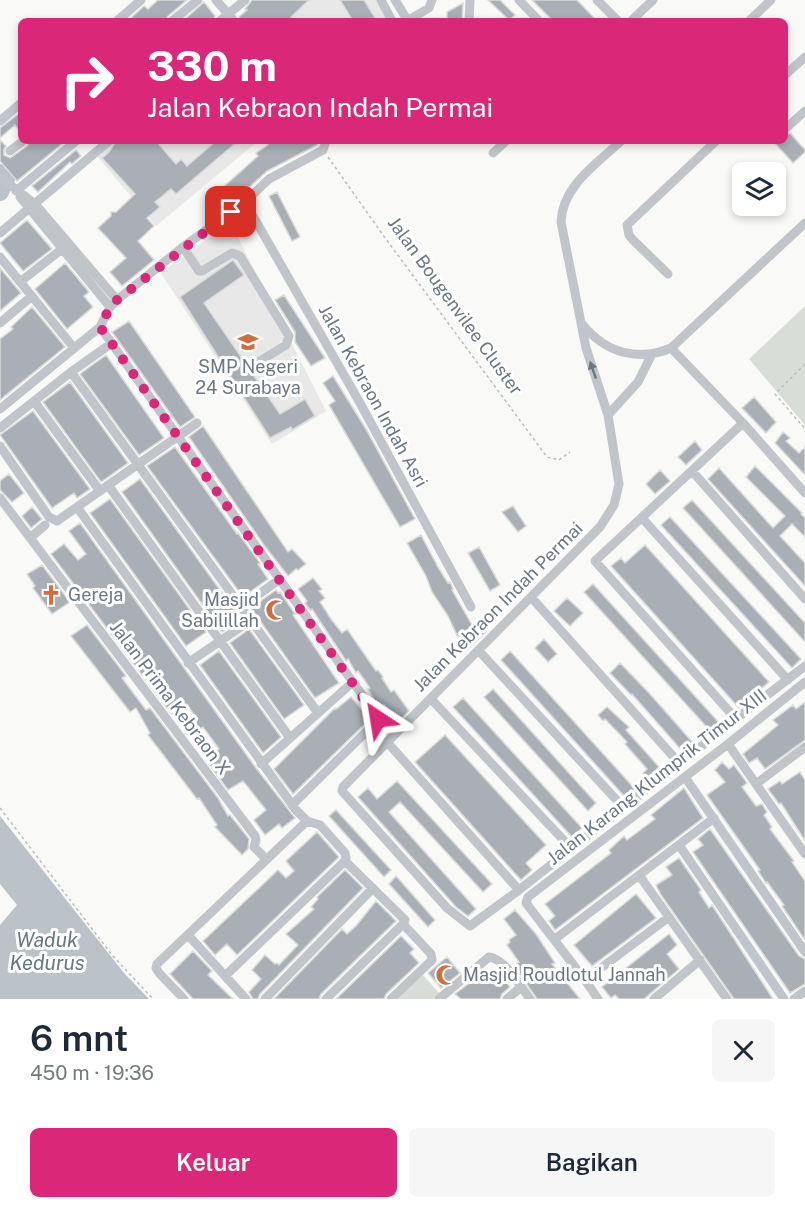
<!DOCTYPE html>
<html lang="id">
<head>
<meta charset="utf-8">
<style>
	body { margin:0; font-family:"Public Sans",sans-serif; background:#f6f6f7; color:#1f2937; height:100vh; display:flex; flex-direction:column; font-size:22px; white-space:nowrap }
	* { box-sizing:border-box; margin:0 }
	p { font-size:20px; color:#747a83 }
	.icon { flex:none; width:33px; height:33px; fill:none; stroke:currentColor; stroke-width:2; stroke-linecap:round; stroke-linejoin:round }
	.map { position:relative; height:999px; overflow:hidden }
	.panel { display:flex; flex-direction:column; background:#fff; flex:1 }
	.panel>* { flex:none }
	.banner { position:absolute; left:18px; top:18px; width:770px; height:126px; border-radius:9px; box-shadow:0 3px 9px #0003; background:#db2777; color:#fff; overflow:hidden }
	.tools { position:absolute; left:732px; top:162px; display:grid; gap:12px }
	.tools a { display:grid; place-items:center; width:54px; height:54px; border-radius:9px; background:#fff; box-shadow:0 3px 9px #0003; font-size:30px }
	.pin { position:absolute; display:grid; place-items:center; width:51px; height:51px; color:#fff; margin:-26px; border-radius:12px; box-shadow:0 3px 9px #0006 }
	.me { position:absolute; width:66px; margin:-33px; rotate:327deg; stroke-linejoin:round; filter:drop-shadow(0 0 4px #0008) }
	.turn { display:flex; align-items:center; gap:21px; height:126px; padding:0 30px; font-size:27px }
	.turn .icon { width:78px; height:78px; stroke-width:2.5 }
	.turn b { display:block; font-size:42px; line-height:51px }
	.round { display:grid; place-items:center; flex:none; width:63px; height:63px; border-radius:9px; background:#f6f6f7 }
	.overview { display:flex; align-items:center; justify-content:space-between; height:102px; padding:0 30px }
	h1 { font-size:36px; font-weight:600; line-height:45px }
	.action { display:flex; gap:12px; margin-top:auto; padding:12px 30px }
	.action a { flex:1; height:69px; border-radius:9px; background:#db2777; color:#fff; font-size:24px; font-weight:600; line-height:69px; text-align:center }
	.action a+a { background:#f6f6f7; color:#1f2937 }
	.map>svg:first-child { display:block }
</style>
</head>
<body>
<div class="map">
<svg width="805" height="999" viewBox="0 0 805 999">
	<rect width="100%" height="100%" fill="#f9f9f7"/>
	<path fill="#e7e8e7" d="M281 0H378L389 21H279Z
		M114 141H258L156 226 97 156Z
		M230 222 326 411 272 444 161 273Z"/>
	<path fill="#d9ddd7" d="M805 306V425L749 359Z
		M423 975 439 993 433 999H396Z"/>
	<path fill="#bbc3c8" d="M0 816 124 973 149 999H0V925L17 905 0 884Z"/>
	<g fill="none" stroke-linecap="round" stroke-linejoin="round">
		<path stroke="#bbc3c8" stroke-width="18" d="M0 173 6 179 0 192"/>
	</g>
	<path fill="#a9afb5" stroke="#dbdbd9" stroke-width="1.5" d="M158 0H187L168 16 165 21H135L132 17 144 6 148 9Z
		M252 0H309L291 17 294 21H241L239 17 247 10 245 9Z
		M340 0H364L377 21H353Z
		M488 0H500L515 15 509 20Z
		M532 0H577L597 21H553Z
		M204 2 215 16 213 21H183Z
		M463 3 462 21H447V12Z
		M21 112V133L15 125 0 138V128Z
		M790 133 805 150V152L793 163 773 141H784V137Z
		M0 140 6 146 4 149V155L10 158 27 146 30 141H59L62 144 17 181 0 161Z
		M116 141H156L176 164 181 159 187 166 216 141H238L176 194 171 189 155 202 160 207 147 218 154 226 138 241 154 260 122 286 110 272 126 258 98 228 111 216V212H116L135 194 102 158 109 152Z
		M264 141H319L317 145 267 171 232 203 220 190 258 156 256 153 268 145Z
		M76 150 81 156 72 164 70 162 38 192 32 186Z
		M277 192 300 237 292 241 269 196Z
		M27 220 52 249 23 271 0 243Z
		M233 260 244 275 204 303 246 364 247 370 252 373 280 414 305 399 315 416 292 430 291 427 270 438 180 297Z
		M65 263 89 292 84 296 93 307 67 329 35 289Z
		M0 268 21 293 0 311Z
		M284 295 325 358 311 366 295 342V332L275 300Z
		M32 307 65 347 0 400V339L13 329 11 327Z
		M129 321 195 417 180 427 112 332Z
		M106 355 164 438 139 455 80 374Z
		M333 376 366 429 415 519 400 527 329 405 335 401 323 383Z
		M70 382 128 463 101 482 43 402Z
		M754 397 776 422 766 433 742 408Z
		M33 411 90 489 77 498 74 493 52 508 0 435Z
		M203 426 288 552 292 549 306 564 298 570 296 569 288 576 264 545 189 437Z
		M783 432 790 438 786 441 799 453 805 447V475L775 443Z
		M695 441 702 450 686 465 678 457Z
		M175 447 237 534 238 533 260 563 258 564 268 579 243 597 147 466Z
		M755 466 802 513 801 514 805 518V537L792 524 780 536 805 563V586L708 479 719 468 773 528 785 516 746 477Z
		M660 470 670 481 655 494 646 484Z
		M9 474 24 493 12 502 0 490V481Z
		M140 479 241 619 222 632 122 492Z
		M110 499 206 632 186 646 90 513Z
		M692 500 805 623V642L683 508Z
		M513 506 526 526 518 532 502 512Z
		M32 507 42 519 31 528 22 516Z
		M670 517 801 659 792 668 661 525Z
		M80 523 256 768 295 818 282 828 279 824 265 835 254 820 266 810 243 781 228 790 206 760 219 749 203 727 189 737 182 727 196 717 187 705 172 715 51 554 64 544 78 560 86 554 69 531Z
		M421 535 438 567 448 583 450 582 453 589 452 590 476 632 480 627 486 632 468 649 457 635 448 616 432 592 426 576 407 543Z
		M645 545 769 682 739 708 611 566 621 558 625 563Z
		M479 547 500 585 490 591 468 553Z
		M42 565 70 602 52 614 33 588 35 586 27 574Z
		M313 578 322 589 319 591 325 598 320 602 331 619 342 633 347 629 376 671 378 670 383 677 382 678 391 692 394 690 409 711 398 722 384 705 379 708 368 689 370 688 358 671 356 673 348 659 346 661 312 609 310 610 305 603 307 601 298 589Z
		M593 584 723 727 714 735 584 592Z
		M276 590 278 593 280 592 291 608 295 614 293 615 339 683 315 698 251 608Z
		M567 598 583 613 570 626 554 611Z
		M87 625 126 676 122 678 146 710 150 708 218 798 228 816 230 815 249 839 248 849 242 855 215 827 217 825 199 798 197 799 148 735 150 733 136 708 130 712 71 636Z
		M249 629 304 705 284 719 230 643Z
		M544 639 557 654 548 662 535 648Z
		M219 651 281 737 263 753 200 665Z
		M510 651 635 789 625 797 501 660Z
		M620 663 650 694 694 744 683 752 632 694 631 695 610 673Z
		M493 689 596 803 588 811 484 697Z
		M351 697 370 719 293 794 274 769 335 708 336 709Z
		M463 698 582 828 572 837 453 707Z
		M805 702V740L765 769 757 758 749 763 743 754 778 725 773 720 793 705 796 709Z
		M607 707 629 727 626 730 659 767 648 778 643 773 647 769 625 744 627 742 605 719 603 721 598 715Z
		M445 735 546 845 526 863 532 870 521 880 415 762Z
		M722 762 729 769 734 765 747 783 742 787 756 806 762 804 767 812 764 815 772 827 770 829 794 861 792 862 805 881V940L782 906 784 905 767 882 766 883 758 871 760 870 707 795 725 782 715 770Z
		M800 772 805 780V841L781 803 779 804 768 789 780 781 782 784Z
		M397 781 492 884 483 892 400 802 389 812 476 909 468 916 456 907 358 797 368 788 377 799Z
		M684 788 703 818 555 930 549 921 555 916 545 904 611 853 609 850 624 836 627 840 655 819 651 815Z
		M336 810 391 870 384 877 329 816Z
		M710 829 799 956 805 959V984L790 993 693 852 703 845 698 839Z
		M317 832 339 857 237 955 227 944 215 955 203 941 278 870 286 878 294 871 286 861Z
		M679 858 701 890 699 892 709 908 712 905 773 999H734L661 895 656 885 672 875 666 867Z
		M345 870 363 888 260 994 258 999H253L249 992 261 979 252 970 265 955 275 964 277 963 279 965 298 945 286 934 314 909 311 907 318 899 317 897Z
		M396 876 435 920 428 927 389 884Z
		M636 894 656 918 592 966 574 945Z
		M376 901 396 921 321 994 319 999H274L342 929 347 934 356 926Z
		M515 910 536 934 555 963 552 964 580 999H537L514 966 519 962 507 945 510 942 509 940 516 935 504 919Z
		M669 934 677 945 667 954 679 969 644 999H619L615 995 611 998 602 987Z
		M401 936 414 949 410 953 419 963 386 994 384 999H336Z
		M193 951 212 971 208 975 233 999H193L170 974Z
		M447 957 460 973 441 988 428 973Z
		M484 972 494 984 502 977 510 987 502 994 500 999H461L455 994Z"/>
	<g fill="none" stroke-linecap="round" stroke-linejoin="round">
		<path stroke="#bbbdc0" stroke-width="1.5" stroke-dasharray="3 3" stroke-linecap="butt" d="M328 157 383 235 547 457 559 460 570 452
			M805 364 775 394 805 429
			M0 808 112 955 153 999"/>
		<path stroke="#c1c4c8" stroke-width="9" d="M216 0 234 21
			M381 0 392 21
			M395 0 408 21
			M519 0 539 21
			M597 0 618 21
			M117 21 141 0
			M172 21 198 0
			M220 21 245 0
			M407 21 429 8 432 0
			M469 21 470 0
			M631 21 653 0
			M749 21 771 0
			M784 76 805 57
			M0 121 21 103
			M784 130 805 111
			M621 141C597 164 562 186 561 222L586 348 608 415 619 484 614 505 600 527 343 787 342 791 447 908 470 926 519 890 708 741
			M10 151 23 141
			M493 153 506 141
			M0 177 35 204 117 300
			M16 191 76 141
			M20 197 110 307
			M245 202 360 403 471 607
			M0 233 109 141
			M183 247 199 271H202L232 253 240 256 289 336 286 345 252 366
			M0 257 74 348
			M668 274 633 240 629 235 627 225 716 141
			M20 282 62 249
			M0 323 32 296
			M583 325C606 353 638 362 671 348L805 223
			M100 327 377 716 376 722 292 805
			M671 348 743 423 805 493
			M71 372 318 713
			M34 401 100 491
			M0 409 100 327 110 307 117 300 183 247 245 202 269 179 323 150 326 141
			M608 415 638 382 652 354
			M743 423 595 561 736 719 805 666
			M0 428 71 372 112 343
			M0 446 49 517 57 521 197 423
			M692 471 805 599
			M108 485 290 738
			M0 498 255 836 256 840 254 847 266 859
			M77 507 296 810 307 821 320 825 345 853 346 858 345 861
			M642 518 788 680
			M30 538 45 525
			M531 597 679 763
			M241 607 280 579
			M479 651 623 807
			M188 663 251 620
			M431 699 571 848
			M387 742 519 890
			M728 744 805 854
			M261 764 353 682
			M685 777 805 952
			M756 784 805 747
			M679 845 784 999
			M345 861 405 920 403 924
			M639 875 727 999
			M188 935 246 999
			M555 939 714 818
			M225 976 345 861
			M585 980 669 917
			M184 999 159 973 156 968 157 964 307 821
			M265 999 373 888
			M326 999 403 924 431 954 432 960 391 999
			M439 999 489 957C504 958 521 987 530 999
			M507 999 521 987
			M598 999 585 980 526 903 528 897 728 744 805 682
			M654 999 700 960
			M794 999 805 991"/>
	</g>
	<defs><path id="oneway-solid" d="M-6-.8H1V-3.2L6.5 0L1 3.2V.8H-6Z" transform="scale(1.5)"/></defs>
	<use fill="#6c7785" href="#oneway-solid" transform="translate(593 370) rotate(-109)"/>
	<g fill="none" stroke-linecap="round" stroke-linejoin="round">
		<path stroke="#db2777" stroke-width="10" stroke-dasharray="0 18" d="M231 212 117 300 110 307 100 327 378 719"/>
	</g>
	<defs>
		<g id="school-bare" transform="scale(1.62)"><path d="M0-5L7-2L0 1L-7-2ZM-4 1L0 2.5L4 1V4Q0 6-4 4Z" fill="#d06e40" stroke="#fff" stroke-width="2.5" paint-order="stroke"/></g>
		<g id="church-bare" transform="scale(1.62)"><path d="M-1.2-6h2.4v3.5h3.3v2.4h-3.3V6h-2.4V-.1h-3.3v-2.4h3.3Z" fill="#d06e40" stroke="#fff" stroke-width="2.5" paint-order="stroke"/></g>
		<g id="mosque-bare" transform="scale(1.62)"><path d="M3.5-4.9A6 6 0 1 0 3.5 4.9A5 5 0 1 1 3.5-4.9Z" fill="#d06e40" stroke="#fff" stroke-width="2.5" paint-order="stroke"/></g>
	</defs>
	<g fill-rule="evenodd">
		<use href="#school-bare" x="248" y="342"/>
		<use href="#church-bare" x="51" y="595"/>
		<use href="#mosque-bare" x="276" y="610"/>
		<use href="#mosque-bare" x="446" y="975"/>
	</g>
	<g text-anchor="middle" stroke-width="6" stroke-linejoin="round" paint-order="stroke">
		<g font-size="18" fill="#6c7785" stroke="#fff">
			<text transform="translate(455 306) rotate(54)" y="6">Jalan Bougenvilee Cluster</text>
			<text transform="translate(373 396) rotate(61)" y="6">Jalan Kebraon Indah Asri</text>
			<text transform="translate(498 607) rotate(-45)" y="6">Jalan Kebraon Indah Permai</text>
			<text transform="translate(170 698) rotate(53)" y="6">Jalan Prima Kebraon X</text>
			<text transform="translate(657 777) rotate(-38)" y="6">Jalan Karang Klumprik Timur XIII</text>
		</g>
		<g font-size="18" fill="#6c7785" stroke="#fff" text-anchor="start">
			<text x="248" y="373" text-anchor="middle">SMP Negeri<tspan x="248" dy="21">24 Surabaya</tspan></text>
			<text x="68" y="601">Gereja</text>
			<text x="259" y="606" text-anchor="end">Masjid<tspan x="259" dy="21">Sabilillah</tspan></text>
			<text x="463" y="981">Masjid Roudlotul Jannah</text>
		</g>
		<g font-size="20" font-style="italic" fill="#67777f" stroke="#fff">
			<text x="47" y="947">Waduk<tspan x="47" dy="23">Kedurus</tspan></text>
		</g>
	</g>
</svg>
<div class="tools">
<a><svg class="icon" aria-label="layers" viewBox="0 0 24 24"><path d="M12 4l9 5-9 5-9-5zM3 14l9 5 9-5"/></svg></a>
</div>
<div class="pin" style="left:231px;top:212px;background:#d93025"><svg class="icon" aria-label="arrive" viewBox="0 0 24 24"><path d="M6 21V4h12l-3 4 3 4H6"/></svg></div>
<svg class="me" style="left:378px;top:719px" viewBox="-20 -20 40 40"><path d="M0-17L14 15 0 8-14 15z" fill="#db2777" stroke="#fff" stroke-width="4"/></svg>
<div class="banner">
<div class="turn"><svg class="icon" aria-label="right" viewBox="0 0 24 24"><path d="M7 20v-9h11M14 6l5 5-5 5"/></svg><div><b>330 m</b>Jalan Kebraon Indah Permai</div></div>
</div>
</div>
<section class="panel">
<div class="overview"><div><h1>6 mnt</h1><p>450 m · 19:36</p></div><a class="round"><svg class="icon" aria-label="close" viewBox="0 0 24 24"><path d="M6 6l12 12M18 6L6 18"/></svg></a></div>
<div class="action"><a>Keluar</a><a>Bagikan</a></div>
</section>
</body>
</html>
